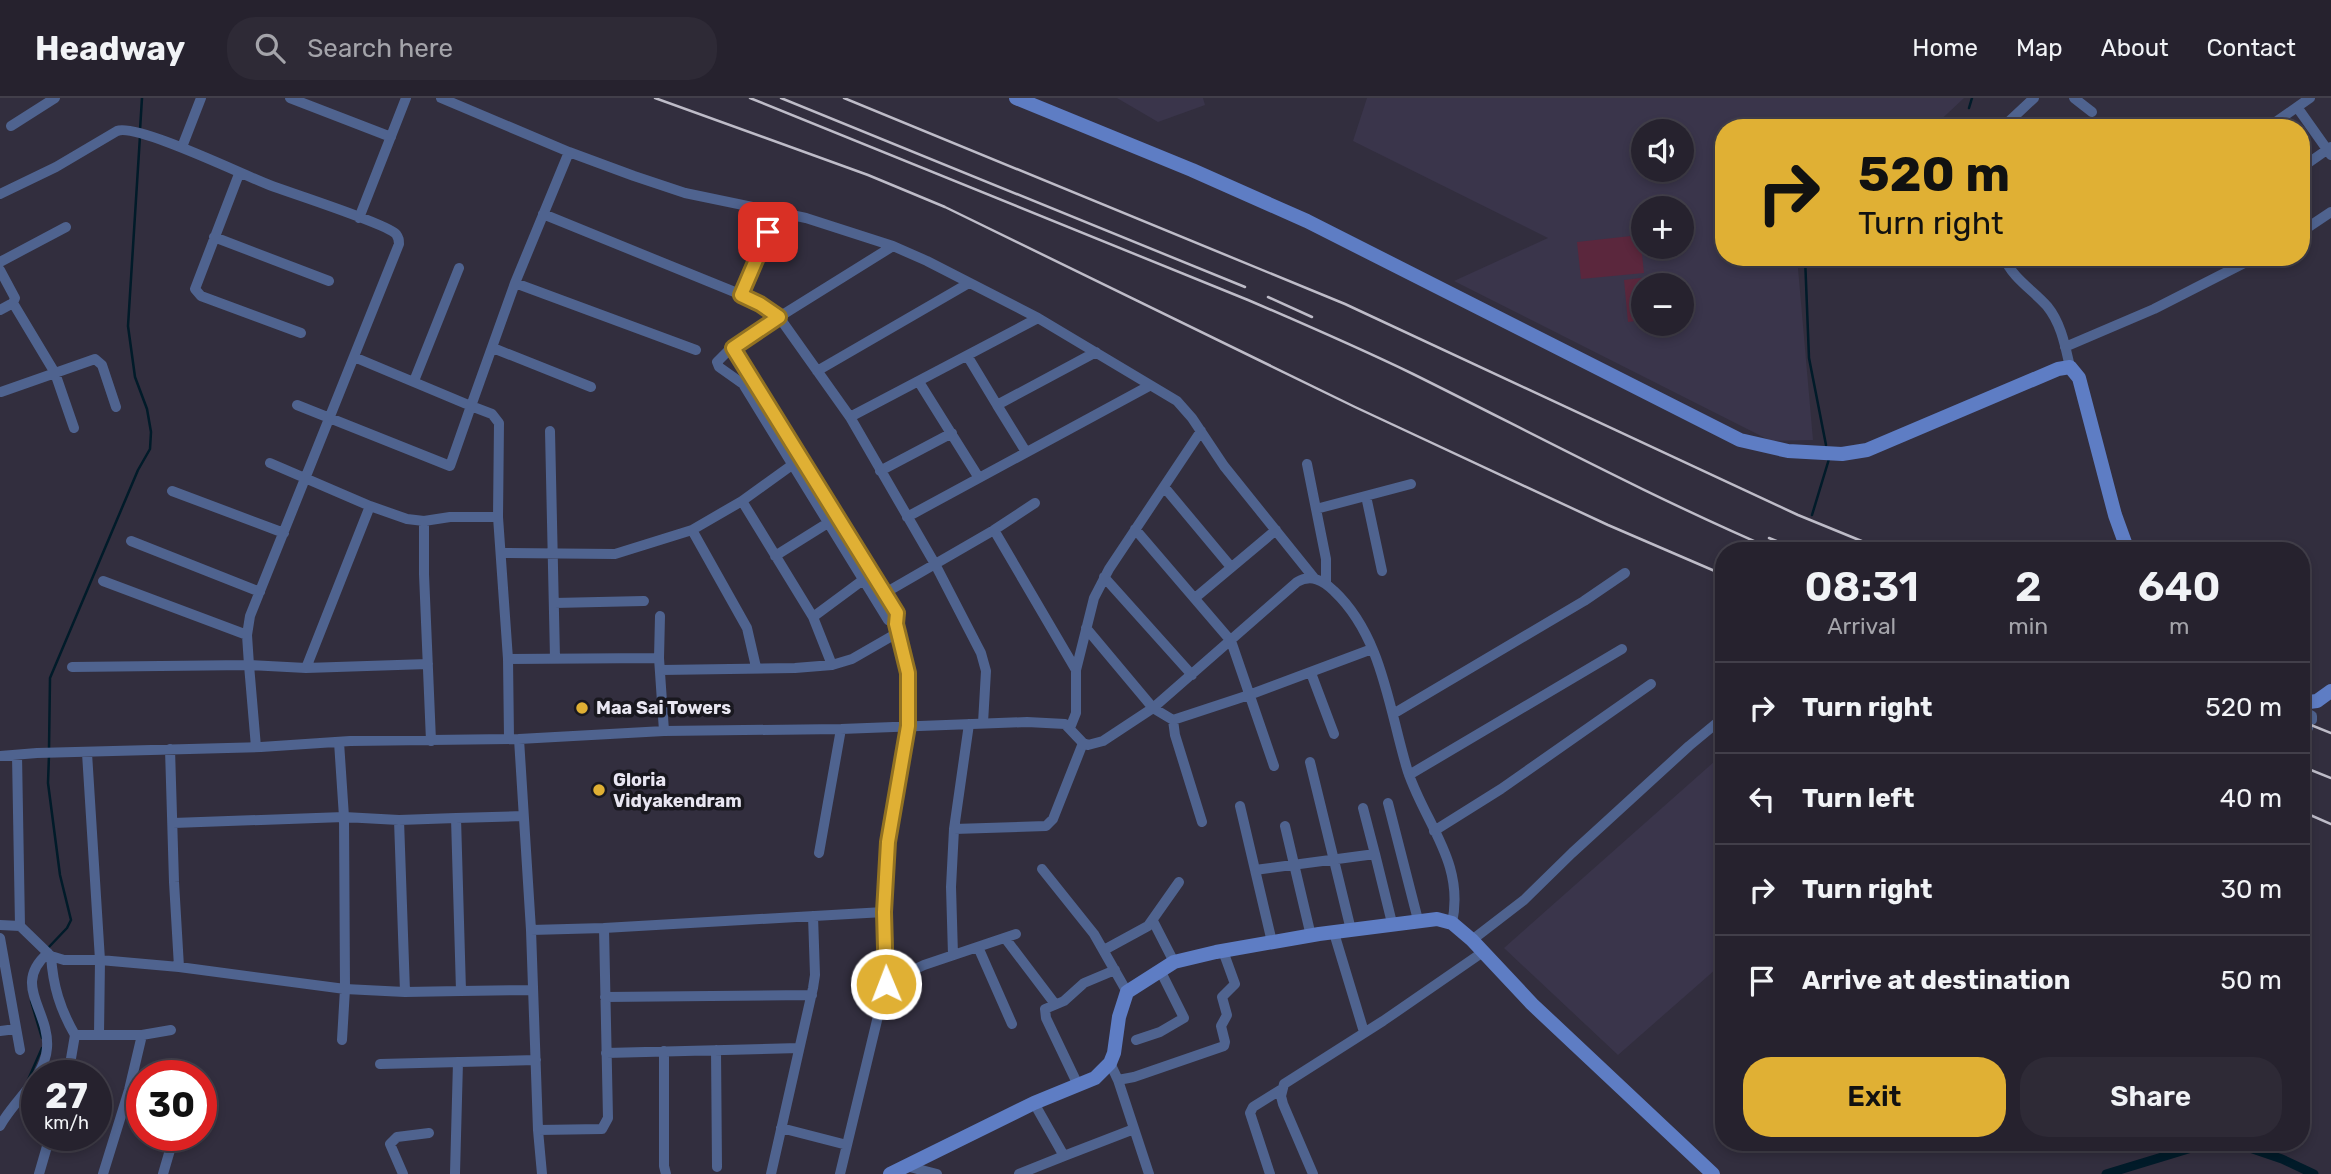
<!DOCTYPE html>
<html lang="en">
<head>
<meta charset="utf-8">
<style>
	body { margin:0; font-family:Rubik,sans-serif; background:#2e2a36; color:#f1f3f6; height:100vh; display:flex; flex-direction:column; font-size:26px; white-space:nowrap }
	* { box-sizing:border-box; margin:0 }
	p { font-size:23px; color:#a4a4aa }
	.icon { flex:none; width:38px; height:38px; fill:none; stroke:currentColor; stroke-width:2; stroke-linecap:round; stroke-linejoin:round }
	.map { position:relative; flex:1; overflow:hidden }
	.drawer { position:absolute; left:1715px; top:444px; width:595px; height:609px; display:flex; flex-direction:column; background:#26222e; border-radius:28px; box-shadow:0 4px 10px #0003,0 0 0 2px #423f4a }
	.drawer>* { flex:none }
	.hud { position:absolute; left:1715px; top:21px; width:595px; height:147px; border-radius:28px; box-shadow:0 4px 10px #0003,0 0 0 2px #423f4a; background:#e0b034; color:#111; overflow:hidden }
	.tools { position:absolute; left:1631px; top:21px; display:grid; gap:14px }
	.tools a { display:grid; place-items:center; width:63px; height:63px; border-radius:50%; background:#26222e; box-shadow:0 4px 10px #0003,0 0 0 2px #423f4a; font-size:35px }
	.speed { position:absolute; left:21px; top:962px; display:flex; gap:14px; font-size:35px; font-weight:700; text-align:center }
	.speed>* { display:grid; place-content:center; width:91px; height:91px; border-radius:50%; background:#26222e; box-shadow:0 4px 10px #0003,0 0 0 2px #423f4a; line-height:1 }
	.speed small { font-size:18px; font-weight:400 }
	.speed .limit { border:10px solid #d22; background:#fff; color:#111 }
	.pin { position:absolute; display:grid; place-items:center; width:60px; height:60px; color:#fff; margin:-30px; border-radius:14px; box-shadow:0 4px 10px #0006 }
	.me { position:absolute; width:77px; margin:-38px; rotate:359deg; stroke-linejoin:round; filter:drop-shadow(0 0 5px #0008) }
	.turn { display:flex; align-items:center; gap:24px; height:147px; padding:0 28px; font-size:32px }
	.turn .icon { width:91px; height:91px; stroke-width:2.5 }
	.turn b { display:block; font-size:49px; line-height:60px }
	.eta { display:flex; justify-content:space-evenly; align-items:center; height:119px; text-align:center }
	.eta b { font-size:42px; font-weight:600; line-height:49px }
	.action { display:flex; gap:14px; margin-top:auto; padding:14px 28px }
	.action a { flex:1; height:80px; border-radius:28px; background:#e0b034; color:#111; font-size:28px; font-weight:600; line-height:80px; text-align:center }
	.action a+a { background:#2e2a36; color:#f1f3f6 }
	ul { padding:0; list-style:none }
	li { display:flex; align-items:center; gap:21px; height:91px; padding:0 28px; border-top:2px solid #423f4a }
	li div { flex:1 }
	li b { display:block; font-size:26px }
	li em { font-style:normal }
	header { display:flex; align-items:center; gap:42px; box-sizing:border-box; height:98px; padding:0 35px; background:#26222e; border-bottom:2px solid #423f4a }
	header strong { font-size:33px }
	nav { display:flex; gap:38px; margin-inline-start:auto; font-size:24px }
	.search { width:490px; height:63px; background:#2e2a36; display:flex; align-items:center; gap:18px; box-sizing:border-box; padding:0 24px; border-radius:28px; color:#a4a4aa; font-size:26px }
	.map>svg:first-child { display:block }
</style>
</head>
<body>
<header>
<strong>Headway</strong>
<div class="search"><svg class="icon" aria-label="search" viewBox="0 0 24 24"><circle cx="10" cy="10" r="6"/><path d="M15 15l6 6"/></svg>Search here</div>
<nav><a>Home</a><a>Map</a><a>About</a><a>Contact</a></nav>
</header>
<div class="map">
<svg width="2331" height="1076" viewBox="0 0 2331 1076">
	<rect width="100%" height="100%" fill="#322e3e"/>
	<path fill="#3a354b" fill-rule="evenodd" d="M1117 0H1203L1205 7 1158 24Z
		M1367 0H1964L1932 30H1724V159H1797L1813 342 1771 343 1454 183 1548 140 1353 43ZM1643 33H1682V72H1643ZM1643 110H1682V149H1643ZM1643 187H1682V226H1643Z
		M1724 655V864L1618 957 1504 850Z"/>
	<path fill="#5b273d" d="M1640 137 1644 175 1581 181 1577 144Z
		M1649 179 1650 187H1643V222L1628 224 1624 182Z"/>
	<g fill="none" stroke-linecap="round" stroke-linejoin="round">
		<path stroke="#011b29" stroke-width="2.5" d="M1969 10 1972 0
			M1963 30 1965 23
			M140 32 142 0
			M1805 159 1809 260 1826 347
			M1812 417 1829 361
			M49 651 50 580 138 372 150 351 151 334 147 311 135 279 128 228 140 38
			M48 850 67 830 71 822 60 777 48 685 49 657
			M31 903 42 940
			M28 982 42 950"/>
		<path stroke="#011b29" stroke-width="9" d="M2235 1045 2282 1061 2314 1076
			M2106 1076 2208 1045"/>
		<path stroke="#4f638f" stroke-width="10" d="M290 0 391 39
			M441 0 569 54 634 78 685 95 806 120 893 148
			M2074 0 2092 14
			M2297 9 2331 57
			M11 28 55 0
			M2002 30 2034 0
			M2267 30 2310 0
			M182 49 201 0
			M2301 70 2331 49
			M239 76 195 191 201 198 301 235
			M0 96 56 69 117 33C137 25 245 78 272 88 291 95 387 126 396 136 399 140 399 142 399 146L250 518 247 537 249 567 72 569
			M543 116 742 197 771 212 779 219 850 319 935 466 981 555 986 573 983 625
			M359 120 406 0
			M2301 134 2331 114
			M214 139 329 183
			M2004 159C2012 180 2033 192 2047 208 2061 225 2065 247 2070 269
			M0 164 66 129
			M0 172 15 200 13 205 0 212
			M515 185 569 54
			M742 197 777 113
			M13 205 55 275 74 330
			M2065 249 2154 211 2256 159
			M493 250 591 289
			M733 250 897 515 896 526
			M968 259 997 307 1096 254
			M817 273 969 185
			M414 283 459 170
			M919 284 979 380
			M1 294 95 261 102 267 116 309
			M297 307 450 368 471 308 354 259
			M997 307 1026 354
			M850 319 1038 220
			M550 333 555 560
			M270 365 370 408 306 570
			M1307 366 1326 461V485
			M880 373 952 335
			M1165 390 1231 469
			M172 393 284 435
			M1366 398 1382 473
			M742 403 813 519 832 567
			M370 408 407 421 424 423V476L431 643
			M1316 411 1411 386
			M907 419 1149 288
			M424 423 450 419H498
			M1135 431 1231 543 1274 668
			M994 432 1035 405
			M131 443 260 494
			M501 455 615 456 692 432
			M775 458 831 423
			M1104 479 1192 577
			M103 483 247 537
			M885 495 994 432 1076 572
			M1195 500 1276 432
			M554 505 644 503
			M813 519 863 482
			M1086 530 1153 610 1173 622 1249 597 1372 551
			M659 560 660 518
			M508 561 659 560 664 633
			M756 569 747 530 692 432 742 403 792 367
			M661 572 795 570 832 567 852 561 899 534
			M1311 575 1334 636
			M2301 612 2312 618V622
			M1393 616 1584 503 1625 475
			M1173 622 1175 637 1202 724
			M1070 630 1076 615V572L1094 500 1109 471 1201 333
			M2301 635 2308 630
			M509 640 508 561 498 419 499 325 492 316 471 308 515 185 696 252
			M519 641 531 832
			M256 649 249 567 306 570 428 566
			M170 651 174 784 179 869
			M87 655 100 862 99 936
			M17 657 20 828
			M0 658 37 655 261 649 350 643 519 641 664 633 841 631 1027 624 1065 626 1083 645 1088 647 1103 643 1153 610 1297 484C1311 476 1323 482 1334 493 1383 539 1389 613 1408 674 1426 727 1465 765 1452 825
			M1310 664 1351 832
			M1409 677 1622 551
			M1388 705 1418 822
			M1240 708 1272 844
			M1363 710 1375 756
			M456 720 523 718
			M399 722 456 720 461 893 405 894
			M173 725 344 719 399 722 405 894 345 891 342 942
			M1285 728 1311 838
			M954 731 1046 728 1053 721 1083 645
			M1434 733 1501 691 1651 586
			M819 755 841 631
			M1042 771 1094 836 1127 894
			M1255 772 1375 756 1392 825
			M1153 823 1174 864
			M0 827 20 828 51 858 64 862H100L179 869 345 891 344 719 339 644
			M1334 835 1364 934
			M0 840 20 952
			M1005 840 1055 906
			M1472 842 1524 802 1572 755 1689 648 1724 619
			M978 849 1012 926
			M1104 852 1148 828 1179 784
			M953 857 951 789 954 731 969 626
			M51 858C53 888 60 911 75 937
			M886 885 924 867 1016 836
			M461 893 533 892
			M605 899 812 897
			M0 933 16 931
			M142 937 171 932
			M1136 942 1160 934 1184 920 1160 872
			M716 952 717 1069
			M664 953V1068L666 1076
			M606 955 799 950
			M1110 965 1118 982 1149 1076
			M380 966 536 962
			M68 978 75 937H142L129 992 103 1076
			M1118 982 1134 979 1224 948 1225 944 1221 928 1227 917 1222 899 1235 886 1223 853
			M1078 987 1046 920 1045 911 1064 903 1084 885 1115 872
			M0 1028C14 1002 45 980 47 950 50 912 11 887 48 855
			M781 1030 847 1047
			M538 1032 531 832 604 830
			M1064 1058 1134 1031
			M906 1068 937 1076
			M455 1075 458 964
			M39 1076 50 1038
			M163 1076 170 1052
			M403 1076 390 1046 397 1039 429 1035
			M542 1076 538 1032 602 1031 608 1020 604 830 884 814
			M771 1076 813 890 815 877 813 818
			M840 1076 886 885 884 814 888 744 908 628V575L896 526 888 522 743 286 719 269 717 264 727 254 779 219 893 148 927 163 1038 220 1177 303 1192 320 1224 368 1314 480
			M1019 1076 1064 1058 1034 1005
			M1270 1076 1250 1015 1253 1009 1282 991
			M1313 1076 1283 1006 1281 998 1284 986 1383 923 1483 854"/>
		<path stroke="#5e7dc4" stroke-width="14" d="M1016 0 1192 72 1307 123 1740 342 1788 353 1842 356 1867 352 2058 271 2070 269 2079 280 2115 417 2128 453
			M2301 605 2317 603 2331 593
			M890 1076 1034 1005 1095 980 1110 965 1114 955 1119 919 1127 894 1174 864 1216 854 1319 836 1437 821 1452 825 1472 842 1532 906 1713 1076"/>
		<path stroke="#bebcc8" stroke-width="2.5" d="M655 0 868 77 945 109 1355 309 1608 427 1724 477
			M750 0 1248 202C1304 226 1359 250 1413 276 1534 336 1653 400 1777 453
			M781 0 1245 189
			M844 0 1345 206 1798 417 1886 453
			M1268 199 1312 219
			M1769 440 1801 453
			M2301 623 2331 635
			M2301 668 2331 680
			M2301 713 2331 726"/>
	</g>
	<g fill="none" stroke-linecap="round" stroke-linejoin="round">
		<g stroke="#927222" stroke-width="18">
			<path id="route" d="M768 134 741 197 760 206 779 219 733 250 897 515 896 526 908 575V628L888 744 884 814 886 886"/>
		</g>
		<use href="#route" stroke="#e0b034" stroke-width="12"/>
	</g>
	<g fill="#e0b034" stroke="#19181f" stroke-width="2.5">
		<circle cx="582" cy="610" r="7"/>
		<circle cx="599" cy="692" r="7"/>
	</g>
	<g text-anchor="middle" stroke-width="7" stroke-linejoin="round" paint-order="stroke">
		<g font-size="18" font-weight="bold" fill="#e8e6f1" stroke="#19181f" text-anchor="start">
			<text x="596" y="616">Maa Sai Towers</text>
			<text x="613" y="688">Gloria<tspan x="613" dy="21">Vidyakendram</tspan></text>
		</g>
	</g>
</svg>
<div class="tools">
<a><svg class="icon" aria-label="sound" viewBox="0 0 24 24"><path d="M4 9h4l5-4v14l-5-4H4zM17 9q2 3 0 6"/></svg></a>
<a>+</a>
<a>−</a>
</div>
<div class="speed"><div>27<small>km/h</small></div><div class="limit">30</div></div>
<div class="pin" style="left:768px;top:134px;background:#d93025"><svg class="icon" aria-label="arrive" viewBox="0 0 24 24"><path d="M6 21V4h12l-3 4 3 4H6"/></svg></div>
<svg class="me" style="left:886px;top:886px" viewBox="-20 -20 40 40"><circle r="17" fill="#e0b034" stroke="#fff" stroke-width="3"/><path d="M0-11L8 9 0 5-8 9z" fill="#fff"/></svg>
<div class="hud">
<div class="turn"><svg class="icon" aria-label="right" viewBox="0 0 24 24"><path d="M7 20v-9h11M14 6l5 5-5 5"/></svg><div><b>520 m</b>Turn right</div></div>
</div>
<section class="drawer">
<div class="eta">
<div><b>08:31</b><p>Arrival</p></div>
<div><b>2</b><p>min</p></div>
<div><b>640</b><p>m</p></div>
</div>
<ul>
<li><svg class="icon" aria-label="right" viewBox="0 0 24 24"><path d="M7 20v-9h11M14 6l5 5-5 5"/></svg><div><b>Turn right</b></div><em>520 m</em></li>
<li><svg class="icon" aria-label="left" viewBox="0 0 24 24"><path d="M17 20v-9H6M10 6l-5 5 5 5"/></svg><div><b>Turn left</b></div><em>40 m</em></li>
<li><svg class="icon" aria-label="right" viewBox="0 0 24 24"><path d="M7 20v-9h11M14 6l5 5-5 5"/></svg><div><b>Turn right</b></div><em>30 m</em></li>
<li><svg class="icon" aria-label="arrive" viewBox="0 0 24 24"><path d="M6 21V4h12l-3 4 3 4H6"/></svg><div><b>Arrive at destination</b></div><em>50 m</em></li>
</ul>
<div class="action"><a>Exit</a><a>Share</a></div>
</section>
</div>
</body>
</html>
